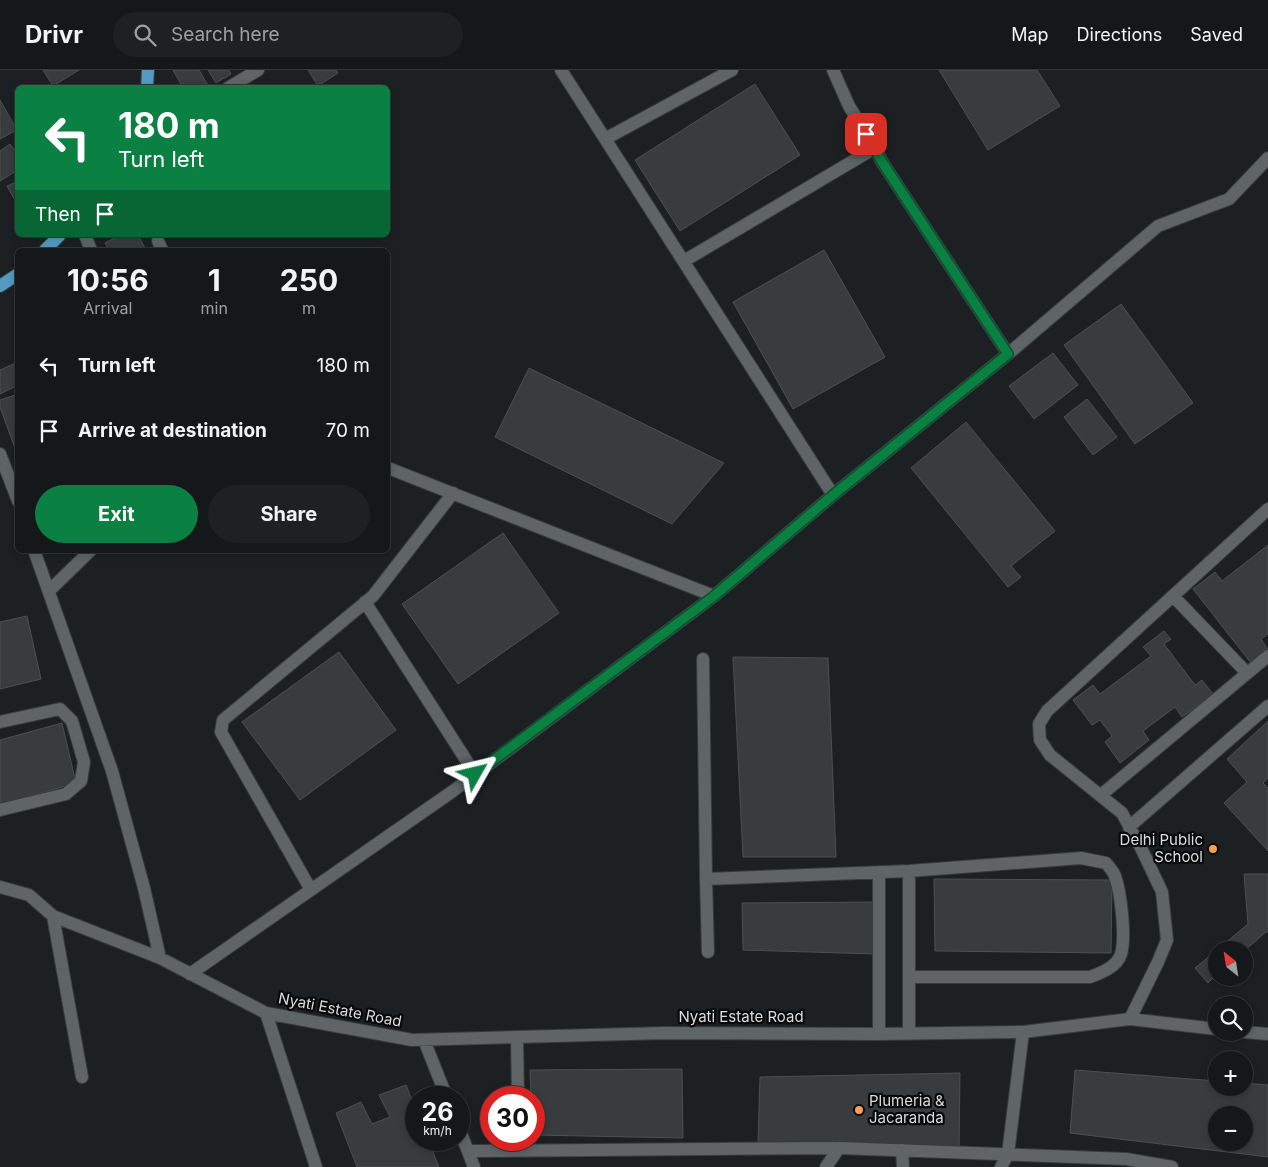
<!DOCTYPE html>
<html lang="en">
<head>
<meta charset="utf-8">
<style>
	body { margin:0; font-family:Inter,sans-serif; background:#1e2123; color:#f1f3f6; height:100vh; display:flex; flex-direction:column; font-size:19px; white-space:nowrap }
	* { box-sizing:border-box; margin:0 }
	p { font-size:16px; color:#9da0a2 }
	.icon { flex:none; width:28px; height:28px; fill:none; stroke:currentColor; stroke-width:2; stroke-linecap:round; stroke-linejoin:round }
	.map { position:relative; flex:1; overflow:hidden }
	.sheet { position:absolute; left:15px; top:178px; width:375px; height:305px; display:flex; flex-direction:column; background:#15181a; border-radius:8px; box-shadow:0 2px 8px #0003,0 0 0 1px #343739 }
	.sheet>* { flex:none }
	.guide { position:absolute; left:15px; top:15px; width:375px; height:152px; border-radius:8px; box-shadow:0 2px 8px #0003,0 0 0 1px #343739; background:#0b8043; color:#fff; overflow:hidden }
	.needle { width:32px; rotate:330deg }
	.tools { position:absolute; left:1208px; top:871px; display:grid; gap:10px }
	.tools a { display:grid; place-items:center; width:45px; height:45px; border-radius:50%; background:#15181a; box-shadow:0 2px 8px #0003,0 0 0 1px #343739; font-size:25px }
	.speed { position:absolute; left:405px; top:1016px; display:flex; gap:10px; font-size:25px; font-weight:700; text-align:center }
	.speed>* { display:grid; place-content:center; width:65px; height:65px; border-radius:50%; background:#15181a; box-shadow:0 2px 8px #0003,0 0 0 1px #343739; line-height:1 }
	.speed small { font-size:12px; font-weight:400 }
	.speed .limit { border:8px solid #d22; background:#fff; color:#111 }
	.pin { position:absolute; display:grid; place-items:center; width:42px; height:42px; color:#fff; margin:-21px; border-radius:10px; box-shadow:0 2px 8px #0006 }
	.me { position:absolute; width:55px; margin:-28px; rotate:53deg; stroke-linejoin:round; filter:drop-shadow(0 0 4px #0008) }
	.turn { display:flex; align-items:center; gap:18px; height:105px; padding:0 20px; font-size:22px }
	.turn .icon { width:65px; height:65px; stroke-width:2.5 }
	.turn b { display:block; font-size:35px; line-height:42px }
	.then { display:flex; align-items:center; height:48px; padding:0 20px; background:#0003; gap:10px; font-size:19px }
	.eta { display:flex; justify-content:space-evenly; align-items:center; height:85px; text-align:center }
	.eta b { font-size:30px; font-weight:700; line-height:35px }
	.button { display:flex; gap:10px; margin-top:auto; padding:10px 20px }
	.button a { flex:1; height:58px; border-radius:30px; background:#0b8043; color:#fff; font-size:20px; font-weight:700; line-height:58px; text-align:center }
	.button a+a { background:#1e2123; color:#f1f3f6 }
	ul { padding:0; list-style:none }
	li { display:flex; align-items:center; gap:15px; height:65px; padding:0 20px }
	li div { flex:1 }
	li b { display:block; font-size:19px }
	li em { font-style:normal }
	header { display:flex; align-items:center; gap:30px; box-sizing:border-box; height:70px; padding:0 25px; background:#15181a; border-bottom:1px solid #343739 }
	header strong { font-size:24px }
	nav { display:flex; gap:28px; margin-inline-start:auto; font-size:18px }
	.search { width:350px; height:45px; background:#1e2123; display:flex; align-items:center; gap:12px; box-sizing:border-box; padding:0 18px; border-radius:28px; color:#9da0a2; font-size:19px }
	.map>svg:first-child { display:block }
</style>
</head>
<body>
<header>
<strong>Drivr</strong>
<div class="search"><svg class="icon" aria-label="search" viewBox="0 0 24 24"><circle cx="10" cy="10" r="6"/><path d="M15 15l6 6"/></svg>Search here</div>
<nav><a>Map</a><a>Directions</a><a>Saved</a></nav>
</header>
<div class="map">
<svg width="1268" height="1097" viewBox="0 0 1268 1097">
	<rect width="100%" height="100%" fill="#1c2022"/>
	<path fill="#383c3e" stroke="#4c5053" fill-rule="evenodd" d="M43 0H79L53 16Z
		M173 0H199L209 17 183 18Z
		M208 0H229L231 4 216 13Z
		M308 0H336L338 3 318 16Z
		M939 0H1037L1060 36 988 80Z
		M755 14 800 85 680 161 635 90Z
		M0 30 17 60 0 69Z
		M10 74 18 85V100L0 111V81Z
		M18 111V136L7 116Z
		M120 165H138L146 180H109L105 173Z
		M824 180 885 287 793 339 733 232Z
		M1121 234 1193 333 1135 374 1064 275Z
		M1053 283 1078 315 1034 349 1009 316Z
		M18 292V315L0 324V300Z
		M529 298 724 393 672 454 495 367Z
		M18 324V384H17L0 337V330Z
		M1087 329 1117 367 1093 385 1064 347Z
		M966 352 1055 461 1011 496 1021 507 1008 517 911 398Z
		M503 463 559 543 458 614 402 534Z
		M1268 475V564L1261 569 1268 580 1251 593 1193 519 1215 502 1222 511Z
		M27 546 41 609 0 619V552Z
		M1164 561 1171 569 1164 574 1195 615 1202 610 1213 624 1182 647 1175 637 1143 661 1149 670 1120 693 1105 672 1112 666 1100 650 1092 655 1073 630 1093 615 1100 624 1151 586 1143 577Z
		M339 582 396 660 300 730 242 652Z
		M733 587 828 588 836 787H743Z
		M1268 651V708L1263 713 1268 718V781L1224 733 1247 712 1227 689Z
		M62 653 76 713 0 735V670Z
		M1244 804H1268V862H1266L1244 881V880H1217L1248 854Z
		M934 809 1112 810 1111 883 935 881Z
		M879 832 877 884 743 880 742 833Z
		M1216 881V905L1208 913 1195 898Z
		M682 999 683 1068 534 1065V1028H531L530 1000Z
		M1075 1000 1216 1011V1018H1244V1013L1268 1015V1087L1070 1063ZM1216 1045H1244V1072H1216Z
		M960 1003 959 1079 758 1073 760 1007Z
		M406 1015 416 1041V1070H428L439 1097H357L336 1043 361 1032 372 1054 390 1047 379 1025Z"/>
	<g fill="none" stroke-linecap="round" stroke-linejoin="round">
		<g stroke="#393c3e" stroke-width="14">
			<path id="minor" d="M561 0 833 425
				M833 0 849 36 875 78
				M228 18 258 0
				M605 69 732 0
				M85 165 91 180
				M158 171 162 180
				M684 191 875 78 882 92 1008 284
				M0 384 18 431
				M388 398 714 526
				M34 480 112 701 144 818 160 888
				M49 521 91 480
				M1173 526 1247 603
				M365 532 475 704
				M703 589 706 809 909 801 1081 788 1106 793C1109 797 1113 801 1115 806 1121 823 1126 867 1121 884 1117 897 1101 903 1090 907H909V964
				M0 652 60 639 72 651 84 692 81 711 66 724 0 740
				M1101 725 1268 586
				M1129 757 1268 636
				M909 801V907
				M879 802V964
				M706 809 708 882
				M0 817 29 825 53 846 160 888 266 943 412 970 664 963 879 964 1023 962 1130 949 1216 959
				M311 820 221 662 223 650 373 526 453 423
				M53 846 82 1007
				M190 904 453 721 714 526 833 425 1008 284 1158 156 1229 129 1268 88
				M266 943 316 1097
				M1130 949 1158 892 1167 870 1162 822 1142 780 1122 743 1050 685 1040 670 1039 654 1047 641 1268 439
				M1244 962 1268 964
				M517 967 518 1028
				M424 970 447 1028
				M459 1058 474 1097
				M902 1080 903 1097
				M468 1081 839 1078 1126 1089 1172 1097
				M826 1097 839 1078
				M1001 1097 1008 1084 1023 962"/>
		</g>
		<g stroke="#393c3e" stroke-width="14">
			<path id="major" d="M147 18 148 0
				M45 180 60 165
				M0 216 18 204"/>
		</g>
		<use href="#minor" stroke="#5f6466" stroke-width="12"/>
		<use href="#major" stroke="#559bc0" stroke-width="12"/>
	</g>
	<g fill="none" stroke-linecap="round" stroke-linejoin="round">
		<g stroke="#07532c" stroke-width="12">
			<path id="route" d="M475 704 714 526 833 425 1008 284 882 92 866 64"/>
		</g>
		<use href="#route" stroke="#0b8043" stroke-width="9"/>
	</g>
	<g fill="#fc9d53" stroke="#08090a" stroke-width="2">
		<circle cx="1213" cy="779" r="5"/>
		<circle cx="859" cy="1040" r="5"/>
	</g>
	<g text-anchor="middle" stroke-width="4.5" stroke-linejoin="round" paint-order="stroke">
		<g font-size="15" fill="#d9dbdd" stroke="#08090a" text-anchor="end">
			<text x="1203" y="775">Delhi Public<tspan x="1203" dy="17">School</tspan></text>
			<text x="869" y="1036" text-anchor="start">Plumeria &amp;<tspan x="869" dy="17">Jacaranda</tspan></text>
		</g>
		<g font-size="15" fill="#d9dbdd" stroke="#08090a">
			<text transform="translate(340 940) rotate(11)" y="5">Nyati Estate Road</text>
			<text x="741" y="952">Nyati Estate Road</text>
		</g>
	</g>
</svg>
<div class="tools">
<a><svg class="needle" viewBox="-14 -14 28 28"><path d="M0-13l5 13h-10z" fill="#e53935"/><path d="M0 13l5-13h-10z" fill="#9da0a2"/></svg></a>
<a><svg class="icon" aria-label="search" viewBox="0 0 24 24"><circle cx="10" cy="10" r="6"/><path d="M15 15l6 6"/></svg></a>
<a>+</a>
<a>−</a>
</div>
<div class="speed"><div>26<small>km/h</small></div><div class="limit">30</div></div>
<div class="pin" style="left:866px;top:64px;background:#d93025"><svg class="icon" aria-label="arrive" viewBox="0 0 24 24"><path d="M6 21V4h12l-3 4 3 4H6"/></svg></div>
<svg class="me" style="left:475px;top:704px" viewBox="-20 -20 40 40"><path d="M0-17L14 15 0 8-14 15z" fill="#0b8043" stroke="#fff" stroke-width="4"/></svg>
<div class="guide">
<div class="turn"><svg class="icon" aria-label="left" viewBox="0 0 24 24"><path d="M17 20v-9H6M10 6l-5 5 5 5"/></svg><div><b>180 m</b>Turn left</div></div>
<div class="then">Then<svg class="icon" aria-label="arrive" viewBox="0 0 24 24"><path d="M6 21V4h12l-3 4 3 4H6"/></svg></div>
</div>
<section class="sheet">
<div class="eta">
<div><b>10:56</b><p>Arrival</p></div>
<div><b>1</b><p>min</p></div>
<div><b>250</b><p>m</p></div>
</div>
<ul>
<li><svg class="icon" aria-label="left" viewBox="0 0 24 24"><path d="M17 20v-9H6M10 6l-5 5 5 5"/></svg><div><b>Turn left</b></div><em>180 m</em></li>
<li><svg class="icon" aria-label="arrive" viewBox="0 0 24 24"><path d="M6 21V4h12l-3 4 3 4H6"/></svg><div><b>Arrive at destination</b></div><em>70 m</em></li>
</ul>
<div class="button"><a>Exit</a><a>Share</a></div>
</section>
</div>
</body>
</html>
